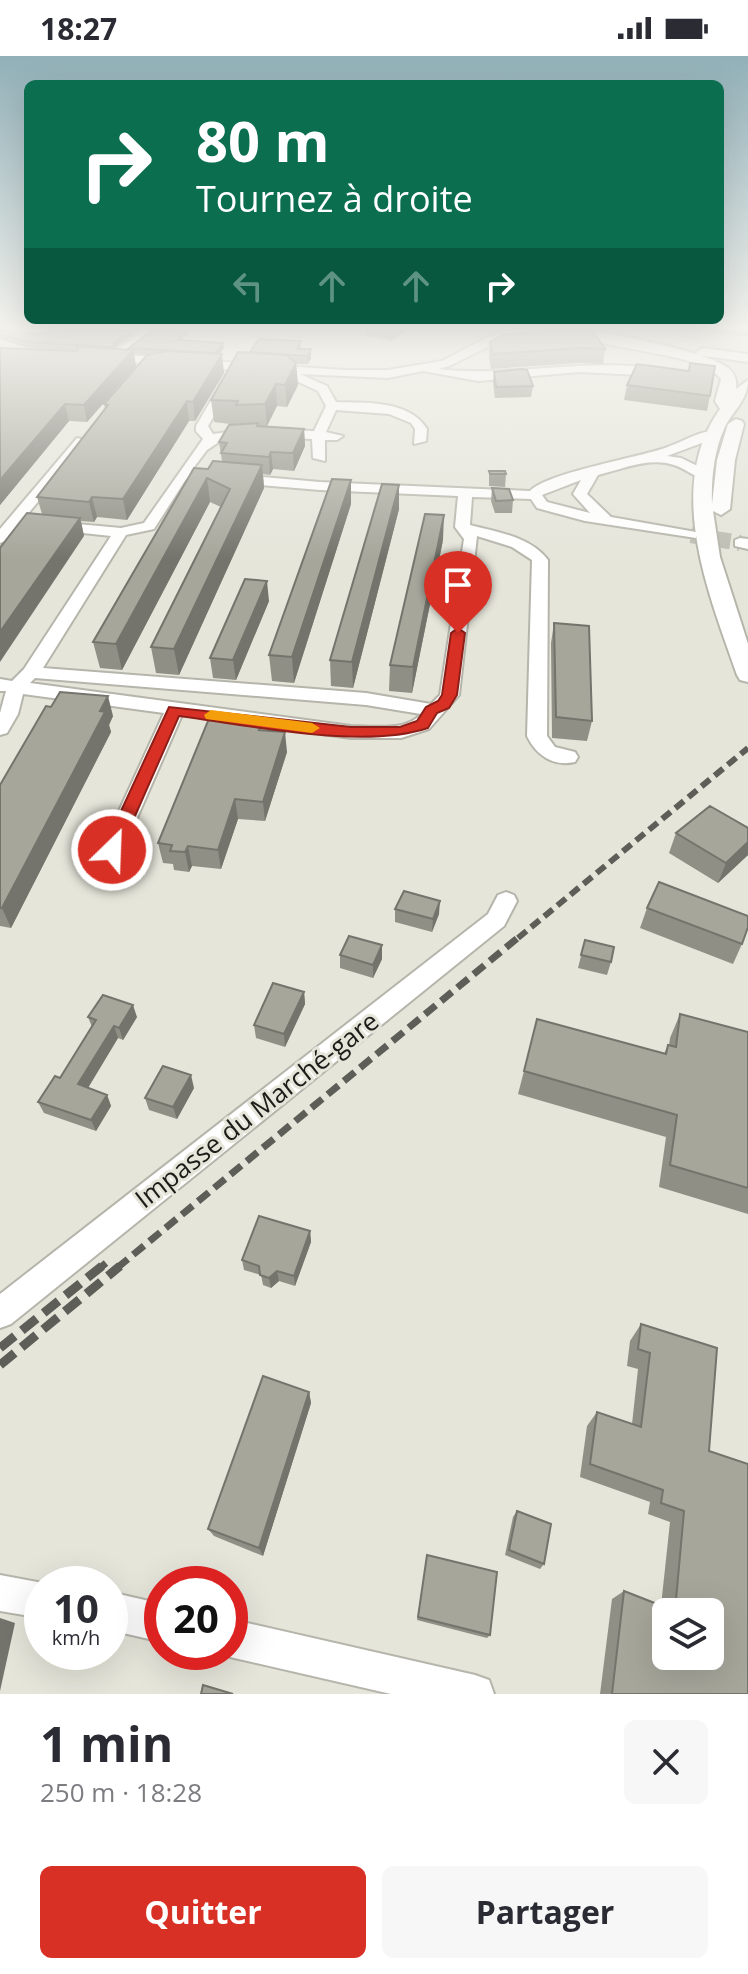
<!DOCTYPE html>
<html lang="fr">
<head>
<meta charset="utf-8">
<style>
	body { margin:0; font-family:"Open Sans",sans-serif; background:#f7f7f7; color:#2b2b33; height:100vh; display:flex; flex-direction:column; font-size:30px; white-space:nowrap }
	* { box-sizing:border-box; margin:0 }
	p { font-size:26px; color:#7c7c81 }
	.icon { flex:none; width:44px; height:44px; fill:none; stroke:currentColor; stroke-width:2; stroke-linecap:round; stroke-linejoin:round }
	.map { position:relative; height:1638px; overflow:hidden }
	.panel { display:flex; flex-direction:column; background:#fff; flex:1 }
	.panel>* { flex:none }
	.banner { position:absolute; left:24px; top:24px; width:700px; height:244px; border-radius:12px; box-shadow:0 8px 32px #0002; background:#0b6e4f; color:#fff; overflow:hidden }
	.tools { position:absolute; left:652px; top:1542px; display:grid; gap:16px }
	.tools a { display:grid; place-items:center; width:72px; height:72px; border-radius:12px; background:#fff; box-shadow:0 8px 32px #0002; font-size:40px }
	.speed { position:absolute; left:24px; top:1510px; display:flex; gap:16px; font-size:40px; font-weight:700; text-align:center }
	.speed>* { display:grid; place-content:center; width:104px; height:104px; border-radius:50%; background:#fff; box-shadow:0 8px 32px #0002; line-height:1 }
	.speed small { font-size:20px; font-weight:400 }
	.speed .limit { border:12px solid #d22; background:#fff; color:#111 }
	.pin { position:absolute; display:grid; place-items:center; width:68px; height:68px; color:#fff; margin:-82px -34px; border-radius:50% 50% 50% 0; rotate:-45deg; box-shadow:0 0 8px #0007 }
	.pin .icon { rotate:45deg }
	.me { position:absolute; width:88px; margin:-44px; rotate:24deg; stroke-linejoin:round; filter:drop-shadow(0 0 6px #0008) }
	.turn { display:flex; align-items:center; gap:28px; height:168px; padding:0 40px; font-size:36px }
	.turn .icon { width:104px; height:104px; stroke-width:2.5 }
	.turn b { display:block; font-size:56px; line-height:68px }
	.lanes { display:flex; align-items:center; height:76px; padding:0 40px; background:#0003; justify-content:center; gap:40px; direction:ltr }
	.lanes .off { opacity:.35 }
	.round { display:grid; place-items:center; flex:none; width:84px; height:84px; border-radius:12px; background:#f7f7f7 }
	.summary { display:flex; align-items:center; justify-content:space-between; height:136px; padding:0 40px }
	h1 { font-size:48px; font-weight:700; line-height:60px }
	.action { display:flex; gap:16px; margin-top:auto; padding:16px 40px }
	.action a { flex:1; height:92px; border-radius:12px; background:#d93025; color:#fff; font-size:32px; font-weight:700; line-height:92px; text-align:center }
	.action a+a { background:#f7f7f7; color:#2b2b33 }
	.status { display:flex; justify-content:space-between; align-items:center; height:56px; padding:0 40px; background:#fff; direction:ltr }
	.status svg { height:22px; fill:currentColor }
	.map>svg:first-child { display:block }
</style>
</head>
<body>
<div class="status"><b>18:27</b><svg viewBox="0 0 49 12"><path d="M0 12V9h3v3zM5 12V6h3v6zM10 12V3h3v9zM15 12V0h3v12zM26 1h20v11H26zM47 4h2v5h-2z"/></svg></div>
<div class="map">
<svg width="748" height="1638" viewBox="0 0 748 1638">
	<rect width="100%" height="100%" fill="#e6e5da"/>
	<g fill="none" stroke-linecap="round" stroke-linejoin="round">
		<path stroke="#bebdb3" stroke-width="16" stroke-dasharray="16 8" stroke-linecap="butt" d="M691 479 740 487"/>
		<g stroke="#b6b5ab" stroke-width="4">
			<path id="minor" d="M0 274H53L42 281 0 277Z
				M145 274H156L123 299 344 314H388L442 305 486 282 509 274H523L449 310 438 313C513 322 590 300 665 314L667 316 661 320 579 316 478 325 423 315 388 322 300 318 327 330 336 346C367 347 409 344 427 373L426 385 414 388 415 373 411 367 389 358 336 354 326 376 343 380 337 384H325V405L313 402 312 383 251 381 222 384 207 394 191 415 320 426 530 435C547 417 636 402 665 392 681 387 702 373 718 375V381L667 400 681 402 710 416V422C696 424 687 413 674 409 649 401 623 413 598 419L587 438 611 461 696 476V482L585 465 537 452 531 443 472 441 470 469C496 476 530 480 548 504L547 680 555 691 575 696 578 701 575 706C553 711 536 699 527 680L532 504 512 491 477 480 459 639 429 673 401 682H351L182 659 123 794 120 800H104L101 794 164 657 23 638 18 658 7 677 0 679V657L6 635H0V623L12 625 24 613 111 480 55 474 48 470 55 466 121 472 144 467 203 383 196 375V370L223 324 233 327 208 370 213 378 251 373 314 375 326 350 318 335 290 322V318L105 304 99 301 105 298H117V294ZM186 423 320 434 458 440 455 471 464 483 440 639 431 648 366 637 43 612 126 479 154 473ZM581 424 573 438 590 457 547 446 542 439ZM35 622 366 649 421 658C406 676 372 670 351 670L30 627Z
				M77 382 89 385 5 485 0 487V473Z
				M740 482 748 483V493L735 490V484Z
				M506 836 514 839 517 845 504 870 11 1268 0 1272V1238L488 858 498 839Z
				M0 1519 48 1528H42V1562L0 1555Z
				M110 1536 162 1548V1586L110 1574Z
				M230 1563 475 1619 489 1624 494 1638H391L230 1601 218 1596H230Z"/>
		</g>
		<g stroke="#b6b5ab" stroke-width="4">
			<path id="major" d="M569 274C597 272 705 295 727 311 735 317 737 324 736 333L748 324C748 345 732 355 724 373 714 395 711 424 712 448L717 404 728 368 736 363 742 365 744 368 735 404 730 453 721 459 713 455 720 501 748 588V626L740 624 737 619C709 538 664 432 720 353L715 345 721 323C700 294 598 296 569 274Z
				M703 292 748 298V306L698 299 696 296Z"/>
		</g>
		<use href="#minor" fill="#fff" fill-rule="evenodd"/>
		<use href="#major" fill="#fff" fill-rule="evenodd"/>
		<path stroke="#5e5e58" stroke-width="6" stroke-dasharray="11 6" stroke-linecap="butt" d="M518 882 748 692"/>
		<path stroke="#5e5e58" stroke-width="7" stroke-dasharray="14 7" stroke-linecap="butt" d="M100 1212 106 1207
			M117 1212 520 880"/>
		<path stroke="#5e5e58" stroke-width="9" stroke-dasharray="19 9" stroke-linecap="butt" d="M0 1292 102 1210
			M0 1309 120 1210"/>
	</g>
	<path fill="#8f8f85" d="M0 274 115 292V293L130 294 129 292 153 274H190L182 284 224 292 219 298 224 317 195 365H189L127 464 97 461 94 466 81 465 84 480 42 458 37 441 105 353 104 348 149 299 134 298 136 310 87 366 69 365 0 449V292L76 295 28 292 0 283Z
		M366 274H406L391 285 366 279Z
		M701 274H748V281Z
		M301 285V293H311V302L308 308H296L298 329 287 351 277 350 267 370 304 373 305 390 294 415 273 413 270 419 263 418 264 432 179 619 156 617 151 591 221 451 210 446 122 614 100 612 93 586 208 413 222 405 219 386 238 369 214 366 211 344 251 297Z
		M490 286 605 293 603 308 579 307 491 313 489 301Z
		M690 307 710 340 707 355 624 344 627 329 688 315Z
		M494 316 533 330 531 341 495 342 493 327Z
		M489 415 506 418 505 431 489 430Z
		M399 429V453L353 632 331 630 330 604Z
		M492 432 513 444 512 457H495L491 445Z
		M351 448 294 627 272 625 269 599Z
		M443 484 412 637 389 635 390 609Z
		M269 545 236 624 213 622 210 602Z
		M554 567 592 665 587 685 552 682 551 587Z
		M113 660 109 669 111 676 11 872 0 870V729Z
		M263 674 287 696 265 765 238 763 221 813 192 810 189 816 174 814 173 808 163 807 158 787Z
		M748 772V799L718 827 669 797 676 777Z
		M647 852 742 888 733 908 640 872Z
		M395 853 439 858 432 876 395 866Z
		M585 884 611 906 607 919 578 912Z
		M382 889V903L373 922 340 912V899Z
		M304 936 305 948 285 991 256 982 254 969Z
		M680 958 748 976V1158L659 1131 666 1081 518 1038 524 1015 664 998 668 989H669L670 982Z
		M88 961H137L123 984 118 982 88 1032 107 1039 111 1050 96 1075 44 1057 38 1046 60 1022 92 971Z
		M194 1032 177 1063 149 1054 145 1042Z
		M310 1175 311 1186 295 1230 279 1225 271 1232 263 1229 261 1219 244 1214 242 1204Z
		M641 1268 709 1395 748 1638H600L612 1543 624 1535 661 1550 670 1466 648 1458 650 1446 580 1421 587 1370 597 1356 632 1368 638 1313 627 1310 630 1285Z
		M309 1336 311 1347 263 1500 214 1480 208 1473Z
		M517 1455 544 1508 540 1513 505 1499 513 1461Z
		M427 1499 490 1579 487 1582 417 1564Z"/>
	<path fill="#74746c" d="M132 274H140L115 292 114 297 113 291 114 286Z
		M185 274H190L177 289V284Z
		M392 274H406L391 285Z
		M223 287 224 292 216 303 215 297Z
		M311 293V302L308 308V300Z
		M133 294 136 310 87 366 84 349Z
		M222 298 224 317 195 365 193 346Z
		M296 307 298 329 287 351 285 329Z
		M276 328 277 350 267 370 265 348Z
		M187 345 189 365 127 464 123 443Z
		M65 348 69 365 0 449V424Z
		M304 373 305 390 294 415 293 397Z
		M271 396 273 413 270 419 269 401Z
		M262 409 264 432 179 619 174 593Z
		M207 422 210 446 122 614 116 588Z
		M351 424V448L294 627 292 601Z
		M399 429V453L353 632 352 606Z
		M92 441 97 461 94 466 89 446Z
		M444 459 443 484 412 637 413 611Z
		M80 462 84 480 0 606V576Z
		M267 525 269 545 236 624 233 604Z
		M108 640 113 660 109 669 111 676 11 872 2 852Z
		M285 676 287 696 265 765 263 746Z
		M235 743 238 763 221 813 218 794Z
		M748 786V799L718 827 726 807Z
		M188 790 192 810 189 816 185 796Z
		M440 845 439 858 432 876 433 863Z
		M382 889V903L373 922V909Z
		M304 936 305 948 285 991 284 978Z
		M133 949 137 961 123 984 119 972Z
		M114 970 118 982 83 1040 78 1028Z
		M191 1019 194 1032 177 1063 173 1051Z
		M107 1039 111 1050 96 1075 91 1064Z
		M310 1175 311 1186 295 1230 294 1220Z
		M277 1215 279 1225 271 1232 269 1222Z
		M309 1336 311 1347 263 1500 259 1492Z
		M0 1562 15 1567 0 1635Z"/>
	<path fill="#a6a69b" stroke="#74746c" stroke-width="2" fill-rule="evenodd" d="M0 274 40 278 48 274H132L114 286 113 291 27 286 0 278Z
		M153 274H185L177 284 223 287 215 297 129 292Z
		M552 274H592L605 293 581 292 492 298 490 286 504 278 539 276Z
		M259 283 301 285 297 293H311L308 300 250 296Z
		M75 290 133 294 84 349 65 348 0 424V292L78 295V291Z
		M168 295 222 298 193 346 187 345 123 443 92 441 89 446 37 441 108 349 104 348 147 299Z
		M238 296 286 299 296 307 285 329 276 328 265 348 236 349 238 345 211 344Z
		M690 307 715 310 710 340 627 329 637 308 689 315Z
		M521 313 527 314 533 330 496 331 494 316Z
		M258 367 257 370 304 373 293 397 271 396 269 401 221 397 227 387 219 386 229 369Z
		M213 405 262 409 174 593 151 591 230 433 207 422 116 588 93 586 194 412 208 413Z
		M489 415H505L506 418H490Z
		M332 423 351 424 292 601 269 599Z
		M382 428 399 429 352 606 330 604Z
		M492 432 509 433 513 444 496 445Z
		M27 457 80 462 0 576V492Z
		M425 458 444 459 413 611 390 609Z
		M245 523 267 525 233 604 210 602Z
		M554 567 589 570 592 665 556 661Z
		M60 636 108 640 100 655 105 656 2 852H0V729L46 650 51 651Z
		M210 660 263 665 259 674 285 676 263 746 235 743 218 794 188 790 185 796 170 795 172 789 158 787Z
		M710 750 748 772V786L726 807 676 777Z
		M659 826 748 860V871L742 888 647 852Z
		M404 835 440 845 433 863 395 853Z
		M349 880 382 889 373 909 340 899Z
		M585 884 614 891 611 906 581 899Z
		M273 927 304 936 284 978 254 969Z
		M103 939 133 949 119 972 114 970 78 1028 107 1039 91 1064 38 1046 55 1020 60 1022 96 964 88 961Z
		M680 958 748 976V1132L670 1109 677 1059 524 1015 537 963 666 998 668 989 676 991Z
		M163 1010 191 1019 173 1051 145 1042Z
		M259 1160 310 1175 294 1220 277 1215 269 1222 260 1219 259 1210 242 1204Z
		M641 1268 717 1292 709 1395 748 1408V1638H612L624 1535 675 1555 684 1455 661 1447 663 1434 590 1408 597 1356 641 1371 650 1297 638 1293ZM666 1556H710V1600H666Z
		M263 1320 309 1336 259 1492 208 1473Z
		M517 1455 551 1468 544 1508 509 1494Z
		M427 1499 497 1516 490 1579 418 1561Z
		M203 1629 233 1638H201Z"/>
	<linearGradient id="sky" x2="0" y2="1"><stop stop-color="#91b0b8"/><stop offset="0.54" stop-color="#f4f3ee"/><stop offset="1" stop-color="#f4f3ee" stop-opacity="0"/></linearGradient>
	<rect width="748" height="503" fill="url(#sky)"/>
	<path fill="#d93025" stroke="#8d1f18" stroke-width="2" d="M458 572 465 577 457 639 449 652 437 657 428 672C362 694 250 669 179 660L120 794 112 800 105 799 103 794 169 651 351 671H400L417 665 426 651 438 645 442 639 451 577Z"/>
	<path fill="#f59e0b" d="M211 654 312 667 320 672 312 677 206 663 204 659Z"/>
	<g text-anchor="middle" stroke-width="6" stroke-linejoin="round" paint-order="stroke">
		<g font-size="26" fill="#1c1c18" stroke="#e6e5da">
			<text transform="translate(257 1054) rotate(-38)" y="9">Impasse du Marché-gare</text>
		</g>
	</g>
</svg>
<div class="tools">
<a><svg class="icon" aria-label="layers" viewBox="0 0 24 24"><path d="M12 4l9 5-9 5-9-5zM3 14l9 5 9-5"/></svg></a>
</div>
<div class="speed"><div>10<small>km/h</small></div><div class="limit">20</div></div>
<div class="pin" style="left:458px;top:577px;background:#d93025"><svg class="icon" aria-label="arrive" viewBox="0 0 24 24"><path d="M6 21V4h12l-3 4 3 4H6"/></svg></div>
<svg class="me" style="left:112px;top:794px" viewBox="-20 -20 40 40"><circle r="17" fill="#d93025" stroke="#fff" stroke-width="3"/><path d="M0-11L8 9 0 5-8 9z" fill="#fff"/></svg>
<div class="banner">
<div class="turn"><svg class="icon" aria-label="right" viewBox="0 0 24 24"><path d="M7 20v-9h11M14 6l5 5-5 5"/></svg><div><b>80 m</b>Tournez à droite</div></div>
<div class="lanes"><svg class="icon off" aria-label="left" viewBox="0 0 24 24"><path d="M17 20v-9H6M10 6l-5 5 5 5"/></svg><svg class="icon off" aria-label="ahead" viewBox="0 0 24 24"><path d="M12 20V5M6 11l6-6 6 6"/></svg><svg class="icon off" aria-label="ahead" viewBox="0 0 24 24"><path d="M12 20V5M6 11l6-6 6 6"/></svg><svg class="icon" aria-label="right" viewBox="0 0 24 24"><path d="M7 20v-9h11M14 6l5 5-5 5"/></svg></div>
</div>
</div>
<section class="panel">
<div class="summary"><div><h1>1 min</h1><p>250 m · 18:28</p></div><a class="round"><svg class="icon" aria-label="close" viewBox="0 0 24 24"><path d="M6 6l12 12M18 6L6 18"/></svg></a></div>
<div class="action"><a>Quitter</a><a>Partager</a></div>
</section>
</body>
</html>
